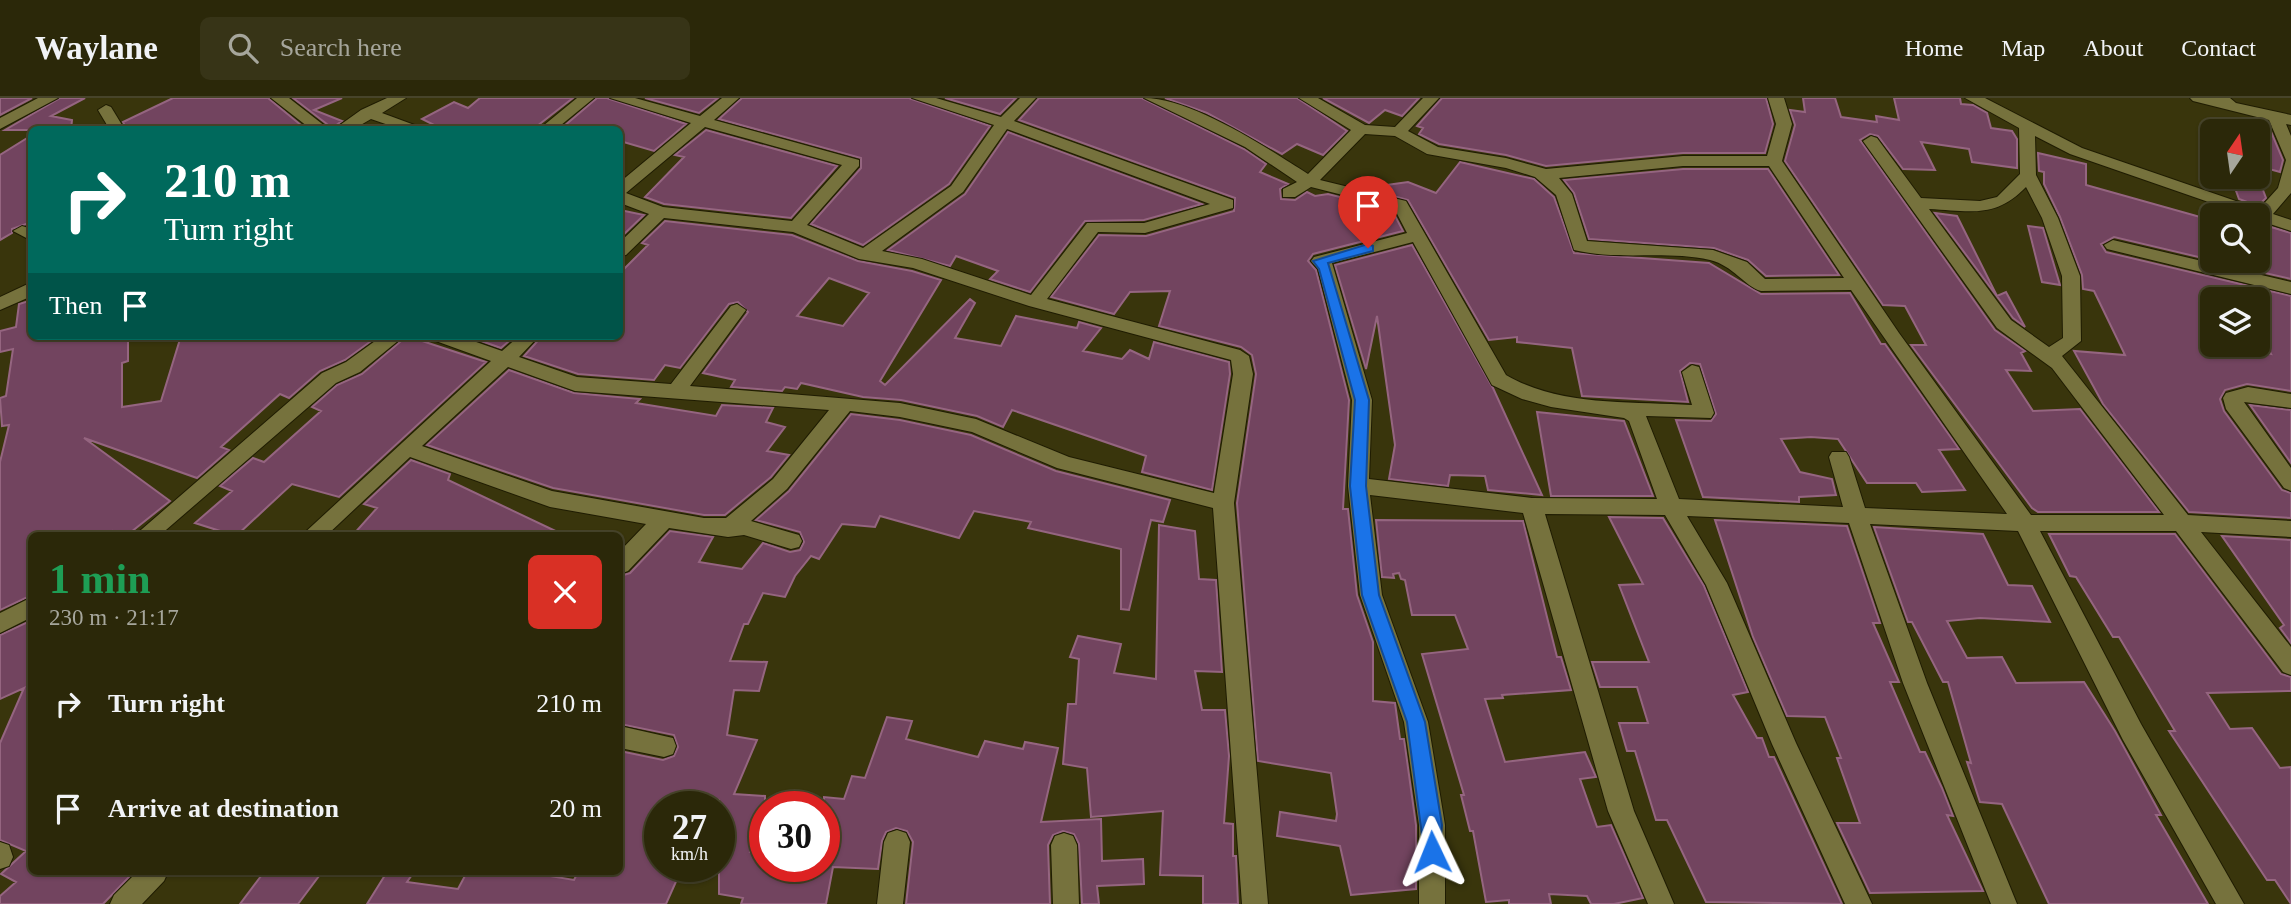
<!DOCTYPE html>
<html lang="en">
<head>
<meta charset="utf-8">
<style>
	body { margin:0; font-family:Georgia,serif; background:#373417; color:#f1f3f6; height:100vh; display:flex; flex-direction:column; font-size:26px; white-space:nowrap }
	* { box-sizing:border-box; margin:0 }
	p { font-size:23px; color:#a6a69c }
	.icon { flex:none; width:38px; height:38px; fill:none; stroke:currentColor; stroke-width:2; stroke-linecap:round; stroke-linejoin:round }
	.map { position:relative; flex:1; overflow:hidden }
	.side { position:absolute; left:28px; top:434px; width:595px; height:343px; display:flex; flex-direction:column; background:#2b2809; border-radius:10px; box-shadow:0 2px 5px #0004,0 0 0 2px #47442a }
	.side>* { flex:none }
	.hud { position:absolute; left:28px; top:28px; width:595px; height:214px; border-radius:10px; box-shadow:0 2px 5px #0004,0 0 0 2px #47442a; background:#00695c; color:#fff; overflow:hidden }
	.needle { width:46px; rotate:13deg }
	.fabs { position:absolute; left:2200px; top:21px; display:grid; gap:14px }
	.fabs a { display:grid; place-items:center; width:70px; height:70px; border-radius:10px; background:#2b2809; box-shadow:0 2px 5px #0004,0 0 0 2px #47442a; font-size:35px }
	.speed { position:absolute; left:644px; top:693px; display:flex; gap:14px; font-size:35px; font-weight:700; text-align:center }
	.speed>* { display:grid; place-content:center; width:91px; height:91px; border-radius:50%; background:#2b2809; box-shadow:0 2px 5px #0004,0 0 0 2px #47442a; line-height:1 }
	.speed small { font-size:18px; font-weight:400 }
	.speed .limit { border:10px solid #d22; background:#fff; color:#111 }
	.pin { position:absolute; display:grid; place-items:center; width:60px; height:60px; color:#fff; margin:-72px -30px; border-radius:50% 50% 50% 0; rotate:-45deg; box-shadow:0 0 7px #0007 }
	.pin .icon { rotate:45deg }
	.me { position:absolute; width:77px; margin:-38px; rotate:358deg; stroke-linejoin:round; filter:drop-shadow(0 0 5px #0008) }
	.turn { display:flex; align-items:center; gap:24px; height:147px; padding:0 21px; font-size:32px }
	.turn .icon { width:91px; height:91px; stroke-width:2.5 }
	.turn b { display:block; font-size:49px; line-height:60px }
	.then { display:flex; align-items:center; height:66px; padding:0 21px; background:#0003; gap:14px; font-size:26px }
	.round { display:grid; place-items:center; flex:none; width:74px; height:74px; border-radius:10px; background:#373417 }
	.summary { display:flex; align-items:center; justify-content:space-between; height:119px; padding:0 21px }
	h1 { font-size:42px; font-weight:800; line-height:52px; color:#1e9e55 }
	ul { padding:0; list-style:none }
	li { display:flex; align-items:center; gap:21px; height:105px; padding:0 21px }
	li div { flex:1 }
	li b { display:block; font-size:26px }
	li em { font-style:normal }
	header { display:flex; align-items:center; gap:42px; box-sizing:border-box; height:98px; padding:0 35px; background:#2b2809; border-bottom:2px solid #47442a }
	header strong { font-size:33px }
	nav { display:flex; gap:38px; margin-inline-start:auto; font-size:24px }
	.search { width:490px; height:63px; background:#373417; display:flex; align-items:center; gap:18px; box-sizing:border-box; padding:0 24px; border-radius:10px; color:#a6a69c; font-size:26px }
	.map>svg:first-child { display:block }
</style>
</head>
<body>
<header>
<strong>Waylane</strong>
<div class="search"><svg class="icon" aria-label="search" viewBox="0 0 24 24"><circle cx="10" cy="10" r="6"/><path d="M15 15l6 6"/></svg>Search here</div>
<nav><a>Home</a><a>Map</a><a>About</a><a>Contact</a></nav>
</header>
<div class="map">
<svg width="2291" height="806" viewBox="0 0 2291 806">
	<rect width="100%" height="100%" fill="#39350c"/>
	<path fill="#72445f" stroke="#956580" stroke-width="2" fill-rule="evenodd" d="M0 0H32L0 17Z
		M60 0H85L51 18 72 22 71 32H5Z
		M173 0H268L307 32H127L123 24Z
		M293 0H342L314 12 342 23 332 30Z
		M480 0H573L532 32H444L422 21 454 4 468 10Z
		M597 0H607L686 26 654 53 620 43V32L563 29Z
		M645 0H718L699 15Z
		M742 0H909L990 28 949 86 863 147 811 126 861 70V60L719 21Z
		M945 0H1016L1000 16Z
		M1039 0H1142L1244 51 1266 66 1260 74 1288 86 1280 91 1281 101 1295 102 1307 94 1315 98 1328 96 1392 112 1403 133 1313 156 1308 163 1316 172 1349 302 1343 411H1348L1357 497 1373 544V603L1395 605 1400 641H1404L1416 727V791L1351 797 1340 748 1277 738 1280 714 1336 723 1337 716 1331 675 1258 663 1237 405 1256 276 1252 257 1241 249 1159 228 1170 193 1130 194 1114 216 1051 199 1099 137 1146 138 1234 113 1235 100 1019 22Z
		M1165 0H1297L1347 33 1323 57 1297 46 1282 56 1207 15Z
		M1323 0H1419L1402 18 1385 12 1369 25Z
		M1442 0H1766L1773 26 1765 55H1683L1546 68 1506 57 1439 46 1419 36 1423 30 1417 28Z
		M1803 0H1835L1841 19 1877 24 1876 18 1899 22 1894 0H1960L1961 6 1973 7 1987 15 1991 30 2012 33 2017 41V70L1972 64 1969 51 1921 44 1935 72 1903 71 1878 38 1870 36 1860 42 1995 232 2025 253 2021 255 2031 273 2006 272 2033 313 2080 311 2159 414H2038L2032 410 1911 247H1926L1905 208 1883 207 1785 63 1795 27 1790 12 1805 14Z
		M2258 22 2267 24 2283 62 2280 74 2258 68Z
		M706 32 837 68 791 120 664 106 645 99 684 59 675 57Z
		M1008 34 1202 106 1144 122 1085 123 1030 194 990 181 998 173 956 158 950 168 888 152 965 96Z
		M32 37V124L12 131V135L0 142V57Z
		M2038 55 2086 66V87L2211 122V162L2114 139 2101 146 2106 154 2291 198V293L2247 286 2225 292 2220 301 2224 313 2282 392 2291 395V420L2189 414 2103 306 2074 253 2125 257 2094 193 2083 191 2082 177 2060 119 2044 86V74L2039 73ZM2212 201H2258V230L2271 256 2212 247Z
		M1460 64 1534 81 1554 99 1574 155 1709 165 1761 196 1850 195 1881 246H1885L1959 351 1939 352 1965 392 1922 394 1916 385H1867L1838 341 1811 339 1781 341 1800 374 1832 381 1836 397 1799 399V404L1703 399 1676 322 1711 323 1716 316 1700 266 1690 265 1680 273 1688 304 1582 298 1572 250 1517 244V239L1489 242 1408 102 1365 90 1408 84 1436 95Z
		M1683 71H1768L1839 177 1766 178 1748 162 1714 150 1589 141 1574 95 1564 82Z
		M2231 79H2258L2266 100 2258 108 2239 101Z
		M620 112 644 117 621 139 620 138Z
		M1935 115 1957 118 1997 198 2006 194 2025 229 2013 220Z
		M665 123 792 137 858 163 912 173 941 182 880 283 885 287 970 201 975 205 955 240 1001 248 1016 218 1077 230 1079 224 1101 230 1083 253 1122 261 1130 252 1149 261 1154 244 1229 264 1230 276 1212 392 1142 374 1146 358 1012 312 1003 329 977 318 901 302 863 299 801 285 797 291 785 289 782 293 731 289 735 282 703 275 748 214 738 204 729 206 680 270 665 267 654 282 578 276 524 258 542 238H620V175L648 147 642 145ZM829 180 869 195 843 228 797 218Z
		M2258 125 2291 135V181L2212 163H2258Z
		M2028 128 2043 130 2060 187 2042 184Z
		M1412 147 1493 290 1542 397 1488 392 1485 378 1450 377 1448 388 1389 381 1395 347 1377 218 1366 271 1335 167Z
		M32 202V238H128V263L122 265V309L161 303 181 238H378L345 262 320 273 289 300 280 296 221 349 229 352 197 380 84 340 170 403 126 438H115L112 433 96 438H32V497L0 512V364L9 327 2 328 0 300 6 298 13 251 0 254V233L16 229 19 206Z
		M407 238 486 264 339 399 292 386 236 438 195 425 232 393 220 388 253 360 264 364 321 313 312 309 337 287 362 276Z
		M467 238H515L501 250Z
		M509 272 574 295 640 301 636 305 716 318 722 307 773 310 766 324 785 329 767 353 789 357 771 379 725 417H704L553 390 427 347Z
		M2250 307 2291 312V365Z
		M1537 314 1624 323 1653 398H1551Z
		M851 316 900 322 971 337 1056 373 1170 402 1163 424 1151 422 1129 512 1121 511V451L1028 430 1031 424 974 413 959 440 880 418 875 429 842 426 819 461 811 458 795 478 785 499 763 495 748 526H744L730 563 767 564 759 593 734 592 727 637 757 642 734 696 765 698V711L750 754 765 757V768H824V699L844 701 852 678 865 680 887 619 912 623 906 641 978 659 985 643 1023 651 1025 644 1058 650 1041 724 1101 721 1102 763 1143 761 1144 786 1097 788 1099 806H1082L1079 746 1074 736 1063 733 1053 737 1048 747 1050 806H906L913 744 907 733 896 730 886 734 882 743 878 771 833 769 826 806H741L743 800 719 796V701L716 709H660V768H683L666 806H367L387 774H414L407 784 458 791 467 774H526L574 782 578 774H620V653L663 662 674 658 678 649 674 637 620 626V478L630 475 670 433 713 439 699 464 742 471 763 445 790 454 800 452 804 444 800 434 756 422 789 393Z
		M411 362 450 376 448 382 566 438H352L377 410 364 406Z
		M1609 419 1663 420 1704 488 1748 594 1733 597 1757 640H1762L1769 659H1774L1842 806 1706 804 1667 722H1656L1635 653H1627L1619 625H1648L1637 589H1600L1592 564H1649L1619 487 1643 486Z
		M1376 422 1523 423 1557 559H1561L1571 592 1502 597 1503 600 1485 601 1505 664 1585 654 1596 679 1580 681 1597 729 1611 727 1643 800 1614 806H1591L1587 798 1549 796 1551 806H1509V802L1486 804 1473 733H1470L1461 697H1464L1422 556 1468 551 1455 517H1412L1405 482 1401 481 1399 475 1393 476 1394 480 1382 479Z
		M1715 422 1847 428 1880 525H1873L1899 584H1890L1920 654H1925L1942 690 1953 718 1947 717 1983 793 1870 795 1837 725H1860L1837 660H1841L1825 619 1787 618 1753 539Z
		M1159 427 1195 433 1199 481 1216 482 1222 574 1195 573 1202 612H1225L1229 658 1224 725 1233 726V758H1236L1238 806H1203V778L1160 777 1163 713 1091 719 1087 670 1063 666 1068 606H1076L1079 561 1070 559 1078 538 1121 546 1114 575 1156 581Z
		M1874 429 1983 436 2008 487 2032 488 2050 524 1980 520 1947 523 1967 560 2002 559 2016 585 2084 584 2115 633 2161 717H2156L2208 806H2049L2002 706 1980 704 1967 664 1971 665 1948 584H1943L1912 524H1908Z
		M2049 436H2175L2281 576 2291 579V593L2207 595 2230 631 2252 630 2280 670 2291 669V806L2275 782H2267L2169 633H2175L2119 539H2113L2076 479 2070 478Z
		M2222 438 2291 442V545L2280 530 2284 527Z
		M32 522V774H134L103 806H0V798L16 784 1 776 26 753 0 742V645L24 590 0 601V537Z
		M264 774H322L298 806H240Z"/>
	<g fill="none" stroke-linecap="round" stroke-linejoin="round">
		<g stroke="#1f1c02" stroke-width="2">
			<path id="minor" d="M38 0H58L0 31V20Z
				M271 0H289L330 32H312Z
				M387 0H406L382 15 428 32H403L371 21 352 32H333L361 12Z
				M577 0H594L555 32H538Z
				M610 0H635L700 18 722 0H739L714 22 859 62V68L807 127 863 150 951 88 994 27 912 0H936L1001 19 1020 0H1036L1014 23 1233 102V110L1145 135 1098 134 1047 201 1240 252 1249 258 1253 276 1234 405 1268 806H1242L1213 410 1057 370 972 334 900 319 850 313 787 391 751 423 799 437 802 443 799 449 791 451 744 437 728 439 669 430 628 473 620 476V453L646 426 550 409 410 359 326 438H301L491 263 433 242 431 238H459L502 253 519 238H539L519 259 577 279 671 286 731 208 737 206 746 212 690 288 900 305 976 321 1069 359 1214 395 1233 276 1231 262 1029 208 913 170 859 161 793 134 664 120 626 157 620 158V144L649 116 620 105V84L691 25ZM705 29 842 67 792 123 663 109 626 95ZM1007 31 1210 106 1144 125H1087L1031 197 922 161 882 153 963 94ZM508 269 575 293 829 312 773 381 726 420H704L552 393 422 348Z
				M1144 0C1192 0 1267 50 1308 76L1351 32 1299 0H1318L1365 27 1395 29 1423 0H1439L1408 33 1438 49 1506 60 1546 71 1683 58H1767L1776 26 1768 0H1784L1792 26 1782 63 1899 235 2031 417H2164L2052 270 1997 230 1863 43 1871 38 1877 40 1921 100 1980 103 1997 99 2020 76 2019 30 1965 0H1985L2082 50 2259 111 2278 90 2286 62 2269 22 2193 3 2190 0H2230L2236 5 2291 17V27L2286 26 2291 38V95L2273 116 2291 122V133L2258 122V117H2246L2070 56 2035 38 2036 77 2058 120 2080 178 2081 243 2062 258 2188 417 2291 423V439L2201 434 2291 549V577L2283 574 2176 433H2040L2141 626 2244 806H2216L2123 642 2018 433 1870 426 1927 585 2017 806H1991L1903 585 1849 425 1687 418 1727 485 1796 645 1872 806H1845L1772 646 1706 487 1665 417 1545 416 1634 713 1674 806H1648L1608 713 1523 415 1370 397 1382 497 1428 624 1445 727V806H1419V727L1404 624 1360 497 1348 388 1352 302 1318 171 1311 163 1314 159 1407 135 1394 110 1311 89 1295 99H1283V91L1297 84 1245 49ZM1365 36 1395 38 1427 56 1506 70 1535 79 1556 97 1574 152C1618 163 1666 152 1710 162 1734 168 1744 188 1761 193L1851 192 2007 416 1865 410 1849 359 1846 354H1832L1829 359 1843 409 1679 401 1646 318 1711 320 1714 315 1699 269 1692 267 1682 274 1692 307C1630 303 1561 309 1506 277L1406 103 1320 82ZM1683 68H1769L1844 180 1765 181 1747 164 1713 152 1587 143 1572 96 1559 80ZM2026 89 2042 120 2062 178 2063 240 2049 249 2011 222 1929 111C1970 113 1995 121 2026 89ZM1413 144 1492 287 1522 301 1551 309 1624 320 1629 323 1657 401 1532 400 1369 381 1372 302 1332 165Z
				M106 7 111 9 125 32H110L98 12Z
				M22 128 32 131V143L13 133Z
				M2113 142 2291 184V196L2107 151 2104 147Z
				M32 184V198L0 212V199Z
				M382 238H404L360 274 336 285 159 438H134L322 275 346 264Z
				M2248 289 2291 296V310L2244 304 2291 370V393L2284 390 2226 311 2223 300 2226 295Z
				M32 499V519L0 535V515Z
				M620 628 673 640 676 648 673 656 664 659 620 650Z
				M897 732 906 735 910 744 903 806H877L884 744 888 735Z
				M1064 735 1073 738 1077 747 1079 806H1053L1051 747 1055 738Z
				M0 744 9 747 13 759 9 768 0 771Z
				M137 774H168L164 783 142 806H110L114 797Z"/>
		</g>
		<use href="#minor" fill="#76723d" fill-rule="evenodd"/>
	</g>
	<path fill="#1a73e8" stroke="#114b97" stroke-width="2" d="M1368 146 1373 148V153L1328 165 1369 302 1366 388 1379 497 1425 624 1442 727 1439 760 1432 763 1425 760 1407 624 1362 497 1350 388 1355 302 1319 171 1313 163Z"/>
</svg>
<div class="fabs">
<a><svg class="needle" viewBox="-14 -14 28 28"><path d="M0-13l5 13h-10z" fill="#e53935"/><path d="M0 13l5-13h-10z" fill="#a6a69c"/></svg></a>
<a><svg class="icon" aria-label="search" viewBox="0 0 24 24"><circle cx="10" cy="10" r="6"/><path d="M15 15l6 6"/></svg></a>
<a><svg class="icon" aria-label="layers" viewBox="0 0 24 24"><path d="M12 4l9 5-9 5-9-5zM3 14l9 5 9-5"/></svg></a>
</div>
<div class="speed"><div>27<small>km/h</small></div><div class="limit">30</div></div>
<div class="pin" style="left:1368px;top:150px;background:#d93025"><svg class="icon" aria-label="arrive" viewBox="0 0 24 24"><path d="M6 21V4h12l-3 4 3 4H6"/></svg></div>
<svg class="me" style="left:1432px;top:754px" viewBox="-20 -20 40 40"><path d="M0-17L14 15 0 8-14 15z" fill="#1a73e8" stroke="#fff" stroke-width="4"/></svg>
<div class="hud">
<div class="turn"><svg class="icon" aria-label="right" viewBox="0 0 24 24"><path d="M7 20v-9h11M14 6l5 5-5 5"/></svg><div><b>210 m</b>Turn right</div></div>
<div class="then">Then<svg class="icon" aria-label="arrive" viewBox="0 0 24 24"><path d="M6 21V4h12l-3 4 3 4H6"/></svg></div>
</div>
<section class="side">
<div class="summary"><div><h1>1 min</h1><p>230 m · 21:17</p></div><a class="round" style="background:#d93025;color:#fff"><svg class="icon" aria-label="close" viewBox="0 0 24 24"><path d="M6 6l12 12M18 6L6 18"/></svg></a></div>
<ul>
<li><svg class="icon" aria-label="right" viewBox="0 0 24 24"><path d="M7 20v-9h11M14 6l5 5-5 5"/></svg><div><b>Turn right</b></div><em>210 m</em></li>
<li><svg class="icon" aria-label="arrive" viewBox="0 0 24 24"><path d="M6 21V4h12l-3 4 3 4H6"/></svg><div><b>Arrive at destination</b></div><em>20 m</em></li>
</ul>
</section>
</div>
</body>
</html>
